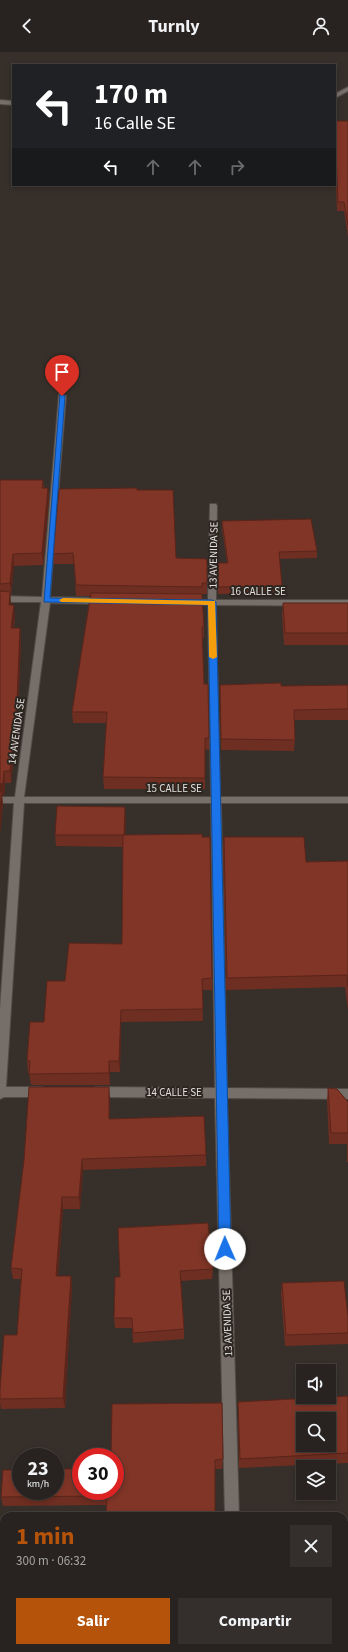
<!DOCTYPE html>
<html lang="es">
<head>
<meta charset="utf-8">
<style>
	body { margin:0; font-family:"Source Sans 3",sans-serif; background:#342f2d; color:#f1f3f6; height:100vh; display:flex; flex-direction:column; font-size:15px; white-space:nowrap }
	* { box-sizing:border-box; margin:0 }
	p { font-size:13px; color:#a5a4a5 }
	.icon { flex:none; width:22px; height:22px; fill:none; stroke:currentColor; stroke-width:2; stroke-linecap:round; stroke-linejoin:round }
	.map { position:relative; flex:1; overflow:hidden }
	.panel { position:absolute; left:0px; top:1460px; width:348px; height:140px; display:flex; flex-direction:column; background:#282320; border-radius:12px 12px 0 0; box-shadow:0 2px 6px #0003,0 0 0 1px #44403e }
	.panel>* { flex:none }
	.top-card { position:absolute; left:12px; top:12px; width:324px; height:122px; border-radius:0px; box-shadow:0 2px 6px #0003,0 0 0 1px #44403e; background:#202124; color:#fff; overflow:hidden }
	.controls { position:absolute; left:296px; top:1312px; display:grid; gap:8px }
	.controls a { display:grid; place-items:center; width:40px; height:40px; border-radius:0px; background:#282320; box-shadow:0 2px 6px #0003,0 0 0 1px #44403e; font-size:20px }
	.speed { position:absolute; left:12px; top:1396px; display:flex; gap:8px; font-size:20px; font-weight:700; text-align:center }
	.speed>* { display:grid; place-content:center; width:52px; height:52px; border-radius:50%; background:#282320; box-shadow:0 2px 6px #0003,0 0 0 1px #44403e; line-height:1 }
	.speed small { font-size:10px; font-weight:400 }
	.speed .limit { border:6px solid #d22; background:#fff; color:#111 }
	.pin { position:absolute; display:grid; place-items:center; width:34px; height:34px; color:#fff; margin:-41px -17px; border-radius:50% 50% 50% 0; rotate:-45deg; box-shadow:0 0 4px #0007 }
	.pin .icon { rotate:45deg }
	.me { position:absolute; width:44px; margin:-22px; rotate:359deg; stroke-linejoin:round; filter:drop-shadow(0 0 3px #0008) }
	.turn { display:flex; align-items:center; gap:14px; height:84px; padding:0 16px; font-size:18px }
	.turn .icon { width:52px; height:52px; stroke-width:2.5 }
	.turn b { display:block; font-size:28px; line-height:34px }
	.lanes { display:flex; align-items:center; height:38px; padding:0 16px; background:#0003; justify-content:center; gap:20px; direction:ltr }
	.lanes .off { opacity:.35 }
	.round { display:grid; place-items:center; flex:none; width:42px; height:42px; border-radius:0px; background:#342f2d }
	.headline { display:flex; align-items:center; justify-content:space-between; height:68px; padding:0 16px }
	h1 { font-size:24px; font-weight:700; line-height:30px; color:#b45309 }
	.action { display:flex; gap:8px; margin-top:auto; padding:8px 16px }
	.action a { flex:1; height:46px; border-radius:0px; background:#b45309; color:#fff; font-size:16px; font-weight:700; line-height:46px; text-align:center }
	.action a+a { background:#342f2d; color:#f1f3f6 }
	header { display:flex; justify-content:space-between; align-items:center; height:52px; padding:0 16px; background:#282320; font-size:18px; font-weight:700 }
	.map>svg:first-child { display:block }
</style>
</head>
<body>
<header><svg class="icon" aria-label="back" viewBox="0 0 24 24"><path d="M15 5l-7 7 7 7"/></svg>Turnly<svg class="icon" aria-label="person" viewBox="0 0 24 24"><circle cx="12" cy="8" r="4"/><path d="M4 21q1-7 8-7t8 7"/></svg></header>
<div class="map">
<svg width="348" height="1600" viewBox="0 0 348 1600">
	<rect width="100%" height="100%" fill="#362f2a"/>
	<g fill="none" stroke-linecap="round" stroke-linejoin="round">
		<g stroke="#514b46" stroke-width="2">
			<path id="minor" d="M348 35V39L335 46V42Z
				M0 48 13 49V53L0 52Z
				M59 342 66 344 50 545 102 546 106 549 102 552 50 551 24 745H211L208 553H190L186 550 190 547 208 548 210 452H216L217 454 216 548H348V554L216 553 220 745H348V751H221L227 1036 348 1037V1047L227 1046 239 1464H225L215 1046 96 1045 92 1043 90 1040 92 1037 96 1035 215 1036 211 751H24L6 1035H42L46 1037 48 1040 46 1043 42 1045H4L0 1047V957L14 751H0V745H15L41 550H0V544L42 545Z
				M229 1596H243V1600H229Z"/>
		</g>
		<use href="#minor" fill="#766e68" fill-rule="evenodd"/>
	</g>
	<path fill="#6e2e21" d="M335 69H348V185L344 159H337L335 111Z
		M0 428H43L44 436H48L49 447 43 513 14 514 11 543H10L11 553 15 565 14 576H20L21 588 18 662 11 731H5L4 744H2L3 752 0 782Z
		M137 438 176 506 207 507V542H202L204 575V586H202L204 632 209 686V698L205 697V737H104L103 725 107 671H73L72 660 90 544H76L74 512H54L53 502Z
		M222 469 317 499V506L279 507 282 534V541L218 542V511H227L222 476Z
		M283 551H348V593H284L282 563Z
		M220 633 281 634 348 633V668H294L295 688 294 699 221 698Z
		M126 767 125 783 212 926V938H202L203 969 121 970 120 1020H110V1033H31L29 1021H28L27 1009 44 970 65 929 122 892 123 795 56 794 55 783Z
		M224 785 306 810 348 809V958L345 935 226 938 223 797Z
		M328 1036 348 1050V1110H347V1092H329L327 1048Z
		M110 1046 109 1067 206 1103V1114L83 1118 80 1157H63L58 1224H71L72 1235 65 1356 1 1357 0 1351V1338L17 1283 21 1227H13L11 1216Z
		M118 1176 213 1217 212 1227 181 1229 184 1277V1287L133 1291 132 1276H115L114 1266 120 1225Z
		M282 1231 348 1265V1292L285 1294 281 1242Z
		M348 1344V1411L239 1416 238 1360V1350Z
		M115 1405 223 1407 222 1417H215L107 1453 3 1454 1 1445 115 1439Z
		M0 1496H4V1574H0Z
		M344 1538 348 1539V1578L344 1577Z"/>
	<path fill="#5a251b" d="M48 436 49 447 43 513 42 501Z
		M13 502 14 514 11 543 10 531Z
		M10 540 11 552 10 565 9 553Z
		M14 553 15 565 12 588 11 576Z
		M20 576 21 588 18 662 11 731 10 719Z
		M4 719 5 731 4 744H2L3 752 0 782V732Z
		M125 755 126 767 125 795 124 783Z
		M121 958V970L120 1020 119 1009Z
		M109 1009 110 1020V1033L109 1021Z
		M109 1035 110 1046 109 1078Z
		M82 1107 83 1118 80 1157 79 1145Z
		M62 1145 63 1157 57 1235 56 1224Z
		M71 1224 72 1235 65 1356 63 1346Z"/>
	<path fill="#803526" stroke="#5a251b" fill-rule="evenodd" d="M335 69H348V173L344 150H338L336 102H335Z
		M0 428H43L42 436H48L42 501 13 502 10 531 0 532Z
		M137 436V438H173L176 506 207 507V531H202V535L76 533 73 501 53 502 59 437Z
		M311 467 317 499 279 500 282 534 218 535V511H228L222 469Z
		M0 539 10 540 9 553H14L11 576H20L17 649 10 719H4L3 731 0 732Z
		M91 541 202 542 204 575H202L204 632H208L209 686H205V726L103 725 107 660H72Z
		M283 551H348V581H285Z
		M281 631V634L348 633V657L294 658 295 688 221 687 220 633Z
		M0 740H2L0 757Z
		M57 754 125 755 124 783H55Z
		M202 782V785H210L212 926 202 927 203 957 121 958 119 1009H109V1021L29 1022 30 1009H27L30 970H44L47 929H65L69 891 122 892 123 783Z
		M224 785H304L306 810 348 809V935L347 923 227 926Z
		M29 1035H109V1067L204 1064 206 1103 82 1107 79 1145H62L56 1224H71L63 1346 0 1347V1338L4 1283H17L22 1217 11 1216 24 1108Z
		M328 1036 337 1037 348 1050V1081H331Z
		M208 1171 213 1217 180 1219 184 1277 133 1281 132 1266H114L115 1225H120L118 1176Z
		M344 1229 348 1265V1281L286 1283 282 1231Z
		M348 1344V1401L240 1407 238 1350ZM303 1367H329V1393H303Z
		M222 1351 223 1407 215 1408V1464H106L107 1444 1 1445 3 1418H21V1439H55V1417H81V1439H115V1405H111L112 1352Z
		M0 1496H4V1566H0Z
		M344 1538 348 1539V1569H344Z
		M152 1596H196V1600H152Z"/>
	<path fill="#1a73e8" stroke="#114b97" d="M60 342 65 344 50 546 212 548 216 550 231 1197 229 1200 225 1202 221 1200 219 1197 208 553 44 550Z"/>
	<path fill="#f59e0b" d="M63 546 215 549 217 605 213 607 209 605 208 553 61 550 59 548Z"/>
	<g text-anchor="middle" stroke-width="4" stroke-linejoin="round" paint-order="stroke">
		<g font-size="11" fill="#e3dedb" stroke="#2c2620">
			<text transform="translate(213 503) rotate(-89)" y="4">13 AVENIDA SE</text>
			<text x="258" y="543">16 CALLE SE</text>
			<text transform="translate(16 679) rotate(-82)" y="4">14 AVENIDA SE</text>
			<text x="174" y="740">15 CALLE SE</text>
			<text x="174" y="1044">14 CALLE SE</text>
			<text transform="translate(227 1271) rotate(-92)" y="4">13 AVENIDA SE</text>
		</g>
	</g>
</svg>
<div class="controls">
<a><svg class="icon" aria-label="sound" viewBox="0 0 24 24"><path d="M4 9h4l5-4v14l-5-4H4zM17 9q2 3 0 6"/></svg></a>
<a><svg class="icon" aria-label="search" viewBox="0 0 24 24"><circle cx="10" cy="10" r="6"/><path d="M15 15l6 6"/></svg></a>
<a><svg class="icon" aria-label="layers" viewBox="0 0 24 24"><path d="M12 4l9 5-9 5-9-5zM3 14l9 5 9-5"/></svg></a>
</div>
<div class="speed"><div>23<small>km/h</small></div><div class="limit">30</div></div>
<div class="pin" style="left:62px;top:344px;background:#d93025"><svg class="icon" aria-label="arrive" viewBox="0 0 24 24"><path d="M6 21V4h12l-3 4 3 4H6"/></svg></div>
<svg class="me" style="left:225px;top:1197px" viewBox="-20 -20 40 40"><circle r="19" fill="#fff"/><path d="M0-13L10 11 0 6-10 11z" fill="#1a73e8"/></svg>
<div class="top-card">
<div class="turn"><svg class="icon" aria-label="left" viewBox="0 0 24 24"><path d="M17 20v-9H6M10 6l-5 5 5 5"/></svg><div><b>170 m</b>16 Calle SE</div></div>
<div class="lanes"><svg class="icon" aria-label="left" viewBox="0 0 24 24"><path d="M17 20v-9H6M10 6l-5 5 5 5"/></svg><svg class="icon off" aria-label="ahead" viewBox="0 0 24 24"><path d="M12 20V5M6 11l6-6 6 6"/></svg><svg class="icon off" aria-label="ahead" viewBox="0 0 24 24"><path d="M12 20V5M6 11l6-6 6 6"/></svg><svg class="icon off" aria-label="right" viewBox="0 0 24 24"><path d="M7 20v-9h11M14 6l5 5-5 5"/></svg></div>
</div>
<section class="panel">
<div class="headline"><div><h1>1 min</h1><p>300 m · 06:32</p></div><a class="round"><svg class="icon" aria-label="close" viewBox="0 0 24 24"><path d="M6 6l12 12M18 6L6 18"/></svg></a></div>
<div class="action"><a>Salir</a><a>Compartir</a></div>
</section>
</div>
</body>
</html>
